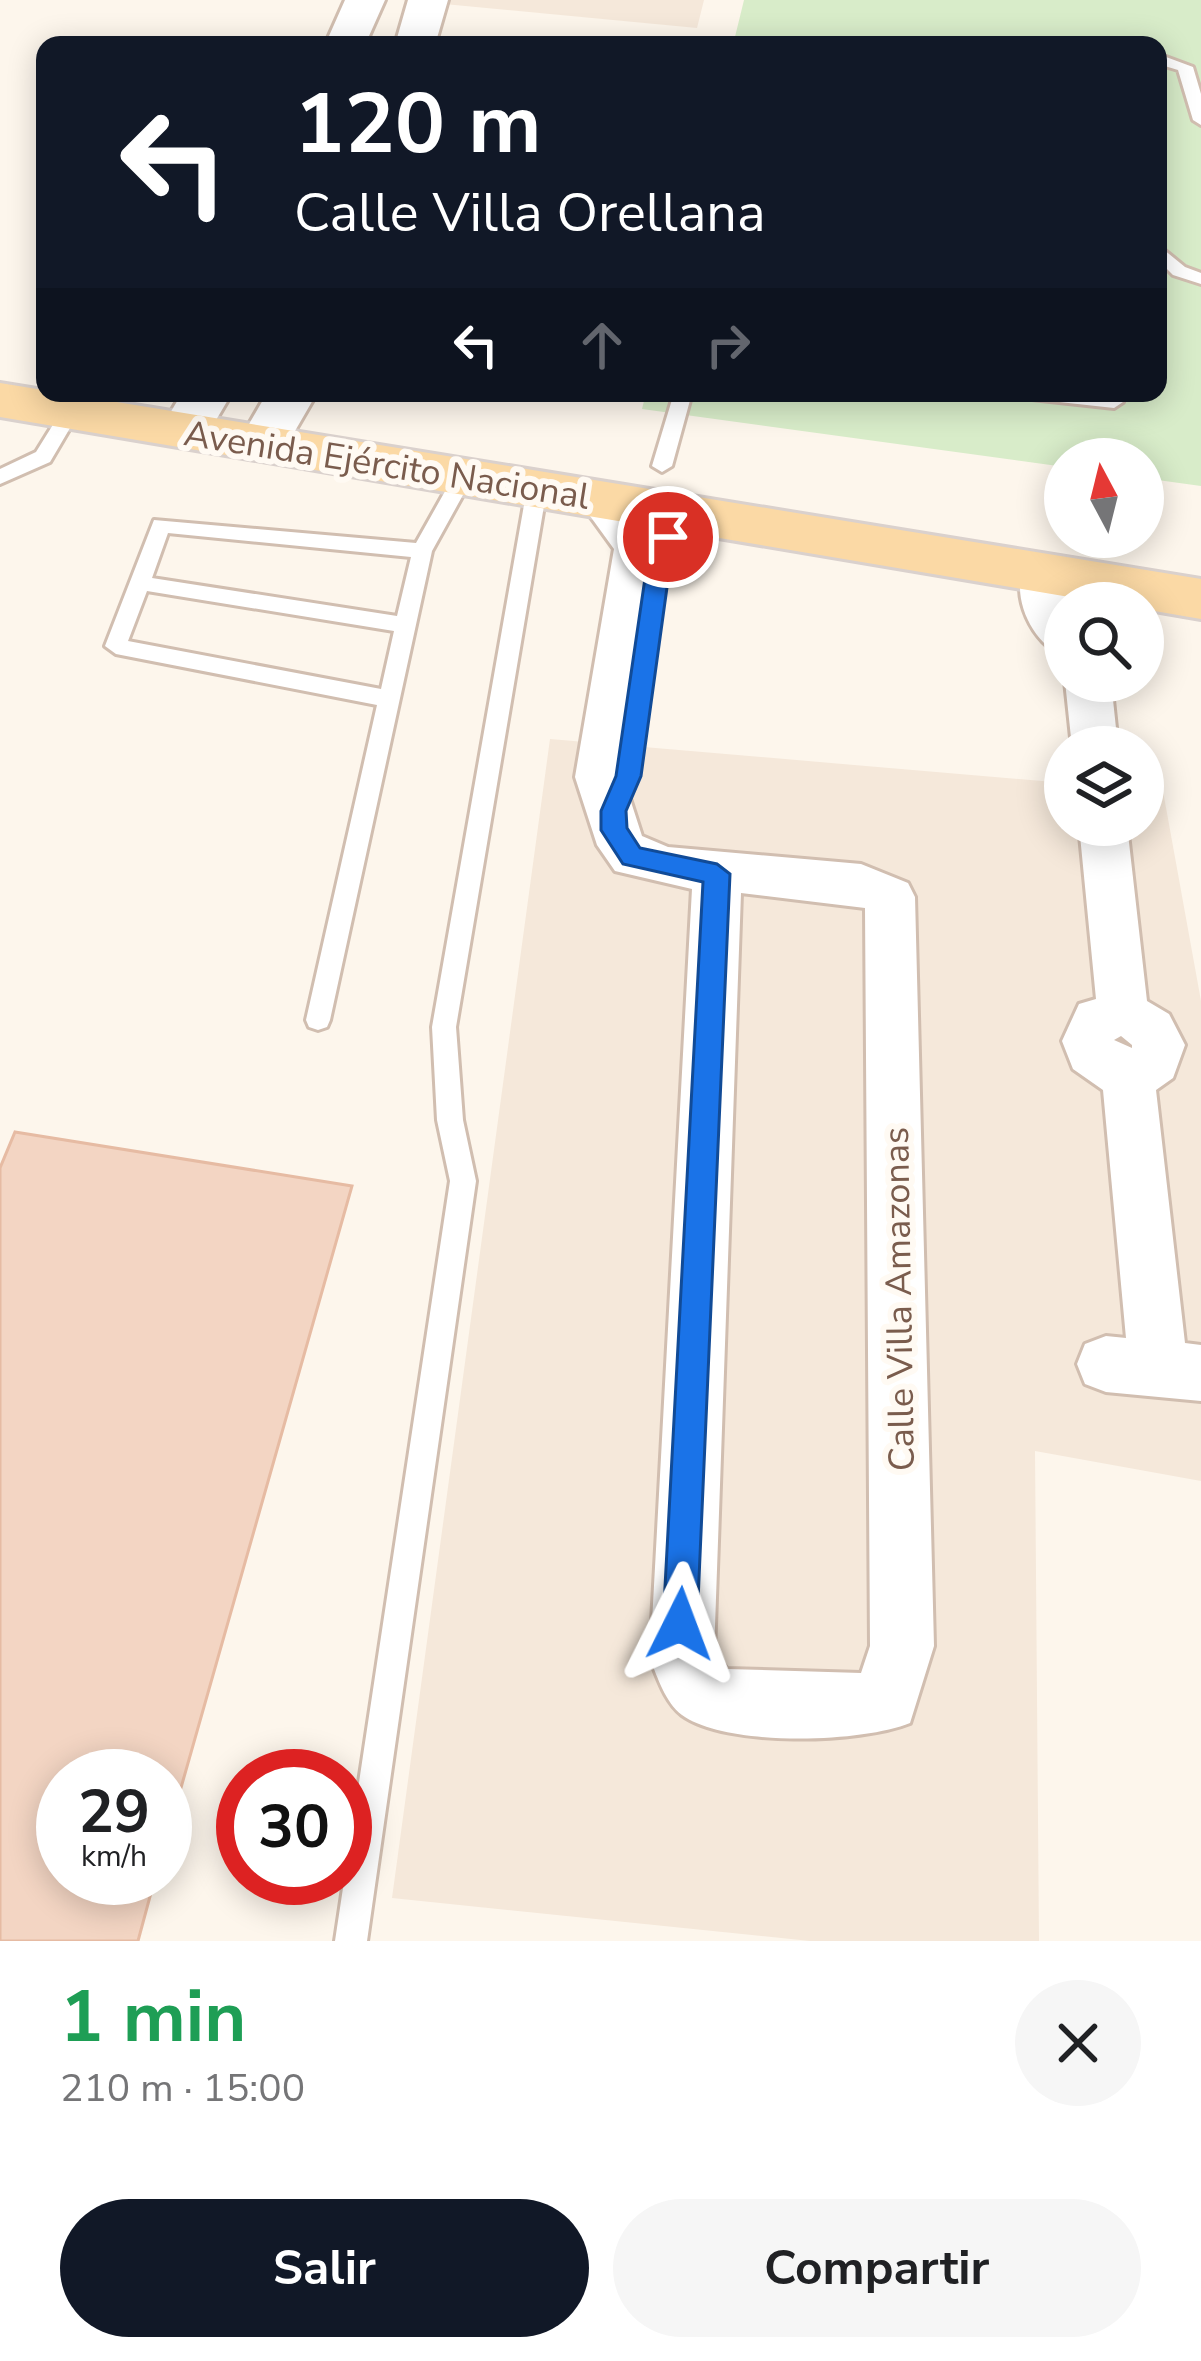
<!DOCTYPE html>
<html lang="es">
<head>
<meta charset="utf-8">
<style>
	body { margin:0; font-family:"Nunito Sans",sans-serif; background:#f6f6f6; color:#202124; height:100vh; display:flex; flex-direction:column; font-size:45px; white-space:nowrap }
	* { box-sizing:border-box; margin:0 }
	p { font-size:39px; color:#757577 }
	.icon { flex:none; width:66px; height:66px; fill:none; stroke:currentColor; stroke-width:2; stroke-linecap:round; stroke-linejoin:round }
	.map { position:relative; height:1941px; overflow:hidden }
	.drawer { display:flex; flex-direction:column; background:#fff; flex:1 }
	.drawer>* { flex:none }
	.top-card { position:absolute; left:36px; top:36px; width:1131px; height:366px; border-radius:24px; box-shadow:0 6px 30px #0003; background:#111827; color:#fff; overflow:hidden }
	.needle { width:78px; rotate:353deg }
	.buttons { position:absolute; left:1044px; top:438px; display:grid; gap:24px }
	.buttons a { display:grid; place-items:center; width:120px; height:120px; border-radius:50%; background:#fff; box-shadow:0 6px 30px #0003; font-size:60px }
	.speed { position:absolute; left:36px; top:1749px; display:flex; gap:24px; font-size:60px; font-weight:700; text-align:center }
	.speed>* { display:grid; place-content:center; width:156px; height:156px; border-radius:50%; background:#fff; box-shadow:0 6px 30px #0003; line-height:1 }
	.speed small { font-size:30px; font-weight:400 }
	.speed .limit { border:18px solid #d22; background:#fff; color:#111 }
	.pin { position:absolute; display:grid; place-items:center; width:102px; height:102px; color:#fff; margin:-51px; border:6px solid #fff; border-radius:50%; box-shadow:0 3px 12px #0007 }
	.me { position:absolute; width:132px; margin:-66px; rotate:3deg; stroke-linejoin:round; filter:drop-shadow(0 0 9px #0008) }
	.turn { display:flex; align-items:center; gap:42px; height:252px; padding:0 60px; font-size:54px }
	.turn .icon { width:156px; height:156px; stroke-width:2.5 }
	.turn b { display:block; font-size:84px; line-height:102px }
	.lanes { display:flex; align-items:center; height:114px; padding:0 60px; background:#0003; justify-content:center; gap:60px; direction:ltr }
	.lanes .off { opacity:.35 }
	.round { display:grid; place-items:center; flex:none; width:126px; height:126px; border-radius:63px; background:#f6f6f6 }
	.summary { display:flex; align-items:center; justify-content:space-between; height:204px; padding:0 60px }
	h1 { font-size:72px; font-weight:700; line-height:90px; color:#1e9e55 }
	.action { display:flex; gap:24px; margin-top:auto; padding:24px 60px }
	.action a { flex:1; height:138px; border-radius:72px; background:#111827; color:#fff; font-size:48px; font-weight:700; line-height:138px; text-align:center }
	.action a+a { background:#f6f6f6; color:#202124 }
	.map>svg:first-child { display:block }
</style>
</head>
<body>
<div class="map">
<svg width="1201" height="1941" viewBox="0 0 1201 1941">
	<rect width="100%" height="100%" fill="#fdf6ec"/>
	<path fill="#f5e8da" d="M402 0H704L697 28Z
		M550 739 1065 783V825H1143V790L1163 791 1201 1001V1481L1035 1451 1039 1941H810L392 1898Z"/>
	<path fill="#d8ecc9" d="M744 0H1201V486L1143 478V459H1065V467L642 409 646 393H1158V45H733Z"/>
	<path fill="#f3d5c3" stroke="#e6bba3" stroke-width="3" d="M15 1132 352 1186 165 1844V1776H63V1878H155L138 1941H0V1168Z"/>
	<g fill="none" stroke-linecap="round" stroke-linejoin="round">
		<g stroke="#d1beb0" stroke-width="6">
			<path id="service" d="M1158 54 1193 67 1201 94V125L1193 120 1178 70 1158 64Z
				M1158 245 1185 267 1201 273V284L1173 275 1158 260Z
				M674 393H692L672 466 662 472 652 466Z
				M1023 393C1052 393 1100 385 1123 402L1114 408 1032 399Z
				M71 405 80 411 50 462 0 484V469L36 452 64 407Z
				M464 468 474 475 432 551 330 1020 327 1027 318 1030 309 1027 306 1020 377 705 116 654 105 646 154 520 416 543 457 470ZM168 533 411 557 397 616 152 578ZM147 591 394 631 381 689 128 641Z
				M537 481 547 488 456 1027 463 1120 476 1181 367 1941H335L450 1181 437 1120 432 1027 527 488Z"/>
		</g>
		<g stroke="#d1beb0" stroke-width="6">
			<path id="minor" d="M598 484 613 488 634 510 656 549 623 777 642 836 668 847 861 864 908 883 915 897 934 1646 910 1723C861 1743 726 1747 682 1715 665 1702 658 1678 650 1659L692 889 615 871 597 845 575 777 614 549 577 498 583 488ZM741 893 865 908 870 1646 861 1673 727 1669 714 1654Z
				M1041 559 1056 563C1073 592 1065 623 1065 656 1033 646 1008 594 1026 563Z
				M1065 681H1111L1118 747H1072Z
				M1079 825H1127L1147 1001 1169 1014 1185 1045 1173 1078 1156 1090 1185 1343 1201 1345V1401L1106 1392 1085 1384 1077 1364 1085 1344 1106 1336 1126 1338 1103 1090 1073 1069 1062 1041 1079 1004 1096 999ZM1121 1036 1132 1045V1048L1114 1040Z"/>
		</g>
		<g stroke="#d1beb0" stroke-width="6">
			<path id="tertiary" d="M345 0H385L365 45H325Z
				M408 0H448L435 45H395Z
				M182 393H232L203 442 185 446 167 442 160 430Z
				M267 393H317L281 455 263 460 245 455 238 443Z"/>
		</g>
		<g stroke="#dad1cd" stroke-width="6">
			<path id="primary" d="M0 383 1201 579V619L1143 609V603H1105L0 417Z"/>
		</g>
		<use href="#service" fill="#fff" fill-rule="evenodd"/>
		<use href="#minor" fill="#fff" fill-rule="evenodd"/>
		<use href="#tertiary" fill="#fff" fill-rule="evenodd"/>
		<use href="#primary" fill="#fbd9a5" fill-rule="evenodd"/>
	</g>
	<path fill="#1a73e8" stroke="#114b97" stroke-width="3" d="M668 529 679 537 672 551 641 776 626 811 627 828 640 848 717 864 730 874 697 1624 692 1637 680 1642 668 1637 663 1624 703 882 623 864 601 830V811L616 776 649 551 660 531Z"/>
	<g text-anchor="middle" stroke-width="12" stroke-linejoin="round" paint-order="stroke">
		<g font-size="36" fill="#7a5c4d" stroke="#fffaf3">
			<text transform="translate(387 464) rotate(9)" y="13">Avenida Ejército Nacional</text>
			<text transform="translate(898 1299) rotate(-91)" y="13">Calle Villa Amazonas</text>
		</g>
	</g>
</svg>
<div class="buttons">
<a><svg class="needle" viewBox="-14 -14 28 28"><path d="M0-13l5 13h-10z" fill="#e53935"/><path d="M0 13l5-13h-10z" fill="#757577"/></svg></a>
<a><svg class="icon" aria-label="search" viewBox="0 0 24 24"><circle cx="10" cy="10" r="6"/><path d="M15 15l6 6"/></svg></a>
<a><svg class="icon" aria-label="layers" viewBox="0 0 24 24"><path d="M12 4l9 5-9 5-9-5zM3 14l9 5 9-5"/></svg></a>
</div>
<div class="speed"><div>29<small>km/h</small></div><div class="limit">30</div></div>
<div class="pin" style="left:668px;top:537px;background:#d93025"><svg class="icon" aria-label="arrive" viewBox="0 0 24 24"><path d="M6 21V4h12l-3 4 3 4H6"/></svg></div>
<svg class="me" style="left:680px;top:1624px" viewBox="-20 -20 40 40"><path d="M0-17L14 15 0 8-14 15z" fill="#1a73e8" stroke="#fff" stroke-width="4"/></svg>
<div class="top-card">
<div class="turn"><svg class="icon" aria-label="left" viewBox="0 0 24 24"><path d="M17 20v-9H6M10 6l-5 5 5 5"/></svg><div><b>120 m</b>Calle Villa Orellana</div></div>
<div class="lanes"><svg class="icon" aria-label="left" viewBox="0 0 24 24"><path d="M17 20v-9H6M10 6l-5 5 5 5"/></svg><svg class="icon off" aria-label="ahead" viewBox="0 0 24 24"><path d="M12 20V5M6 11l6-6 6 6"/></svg><svg class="icon off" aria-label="right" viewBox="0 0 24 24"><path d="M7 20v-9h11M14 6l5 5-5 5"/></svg></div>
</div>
</div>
<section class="drawer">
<div class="summary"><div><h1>1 min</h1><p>210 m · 15:00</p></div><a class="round"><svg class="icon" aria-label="close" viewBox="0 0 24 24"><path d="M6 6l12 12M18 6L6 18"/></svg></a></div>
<div class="action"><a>Salir</a><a>Compartir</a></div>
</section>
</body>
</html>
